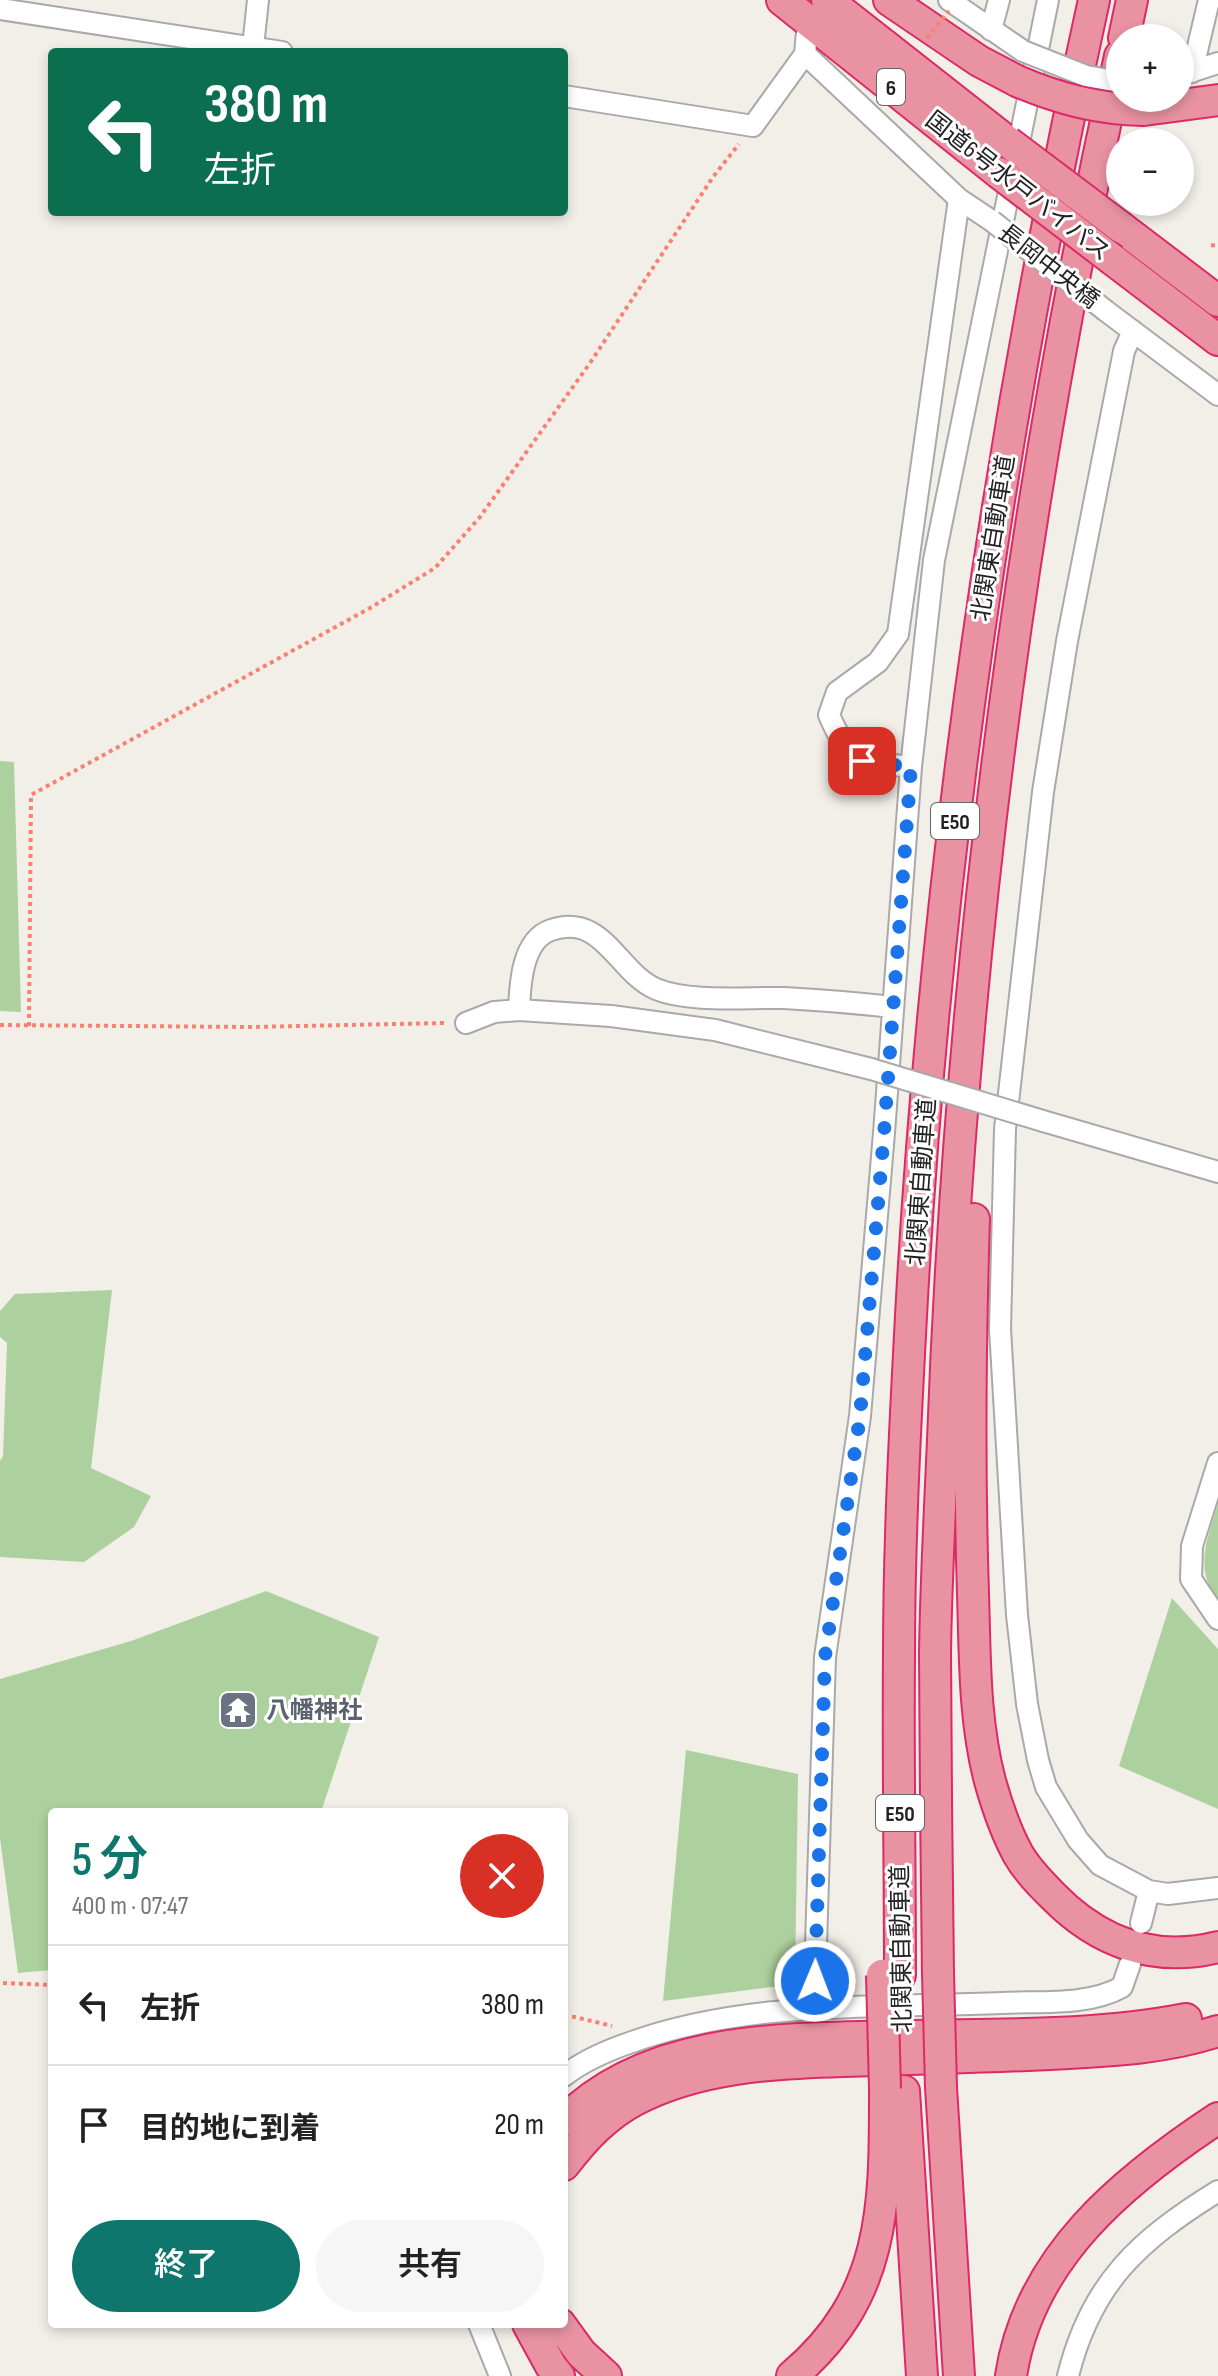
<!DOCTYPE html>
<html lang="ja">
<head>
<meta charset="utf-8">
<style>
	body { margin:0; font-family:"Sofia Sans Condensed","Noto Sans JP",sans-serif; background:#f6f6f6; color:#222; height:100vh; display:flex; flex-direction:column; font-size:30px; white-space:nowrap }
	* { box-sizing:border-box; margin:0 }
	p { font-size:26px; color:#767676 }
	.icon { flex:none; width:44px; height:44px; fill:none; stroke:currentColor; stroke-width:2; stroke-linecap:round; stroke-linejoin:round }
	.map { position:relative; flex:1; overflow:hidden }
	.details { position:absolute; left:48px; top:1808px; width:520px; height:520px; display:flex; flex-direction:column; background:#fff; border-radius:8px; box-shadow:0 4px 12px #0003 }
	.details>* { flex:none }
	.top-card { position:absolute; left:48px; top:48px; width:520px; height:168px; border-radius:8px; box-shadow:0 4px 12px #0003; background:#0b6e4f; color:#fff; overflow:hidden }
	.controls { position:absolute; left:1106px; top:24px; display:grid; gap:16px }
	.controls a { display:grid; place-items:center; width:88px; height:88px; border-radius:50%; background:#fff; box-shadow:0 4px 12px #0003; font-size:40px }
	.pin { position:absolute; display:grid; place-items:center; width:68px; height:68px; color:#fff; margin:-34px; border-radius:16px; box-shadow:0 4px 12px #0006 }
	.me { position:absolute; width:88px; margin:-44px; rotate:1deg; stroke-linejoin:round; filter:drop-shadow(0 0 6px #0008) }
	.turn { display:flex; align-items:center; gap:28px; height:168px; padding:0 24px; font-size:36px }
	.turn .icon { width:104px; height:104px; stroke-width:2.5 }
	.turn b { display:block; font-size:56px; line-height:68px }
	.round { display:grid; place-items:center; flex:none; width:84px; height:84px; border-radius:42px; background:#f6f6f6 }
	.head { display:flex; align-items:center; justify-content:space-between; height:136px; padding:0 24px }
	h1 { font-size:48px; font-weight:600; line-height:60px; color:#0f766e }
	.primary-button { display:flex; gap:16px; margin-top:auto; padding:16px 24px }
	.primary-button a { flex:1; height:92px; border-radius:48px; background:#0f766e; color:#fff; font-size:32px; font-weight:600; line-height:92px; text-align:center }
	.primary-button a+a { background:#f6f6f6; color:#222 }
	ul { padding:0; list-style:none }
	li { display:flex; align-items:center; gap:24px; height:120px; padding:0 24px; border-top:2px solid #e0e0e0 }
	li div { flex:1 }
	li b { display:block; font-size:30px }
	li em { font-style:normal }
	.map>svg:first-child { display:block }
</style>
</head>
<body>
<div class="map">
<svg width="1218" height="2376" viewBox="0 0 1218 2376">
	<rect width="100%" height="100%" fill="#f2efe9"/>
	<path fill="#add19e" d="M0 761 14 762 21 1012 0 1011Z
		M112 1290 91 1468 151 1496 134 1527 84 1562 0 1557V1461L3 1456 7 1343 0 1337V1311L15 1294Z
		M1218 1504V1599C1193 1570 1208 1537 1218 1504Z
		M266 1591 379 1637 321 1812H52V1970L18 1973 0 1838V1679L131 1641Z
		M1172 1598 1218 1649V1809L1119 1766Z
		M686 1750 798 1774 795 1984 663 2001Z"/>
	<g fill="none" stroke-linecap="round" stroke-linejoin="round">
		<g stroke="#a9a9a9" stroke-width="24">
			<path id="minor" d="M949 0 1023 51
				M0 9 282 52
				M808 21 805 54 959 199 992 221
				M991 30 999 0
				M253 47 258 0
				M1192 72 1209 0
				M1184 74 1218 63
				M564 96 753 126 805 54
				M1106 311 1218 395
				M1133 331 1124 351 1067 641 1043 792 1005 1129 1000 1329 1017 1615 1027 1704 1038 1760 1046 1787 1078 1840 1100 1865 1149 1891 1168 1894 1218 1888
				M911 767C862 761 850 764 829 715L837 692 878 662 898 634 959 199
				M519 1010C520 984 522 940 551 930 603 912 617 972 656 989 690 1003 746 997 784 998 820 1000 857 1003 893 1007
				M466 1023 494 1012 519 1010 611 1016 715 1030 871 1069
				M1043 1121 1218 1172
				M1218 1463 1192 1546 1191 1579 1218 1619
				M1141 1923 1149 1891
				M814 2009 825 1657 860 1416 884 1133 911 767 934 560 1048 0
				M564 2076C583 2061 606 2051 629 2043 747 2000 878 2008 1002 2003 1040 2001 1088 2006 1122 1987L1130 1964
				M479 2324 500 2376
				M1068 2376C1091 2283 1139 2240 1218 2191"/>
		</g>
		<g stroke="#dc2a67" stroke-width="34">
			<path id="highway" d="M782 0 999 173
				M827 0 1008 142
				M889 0 979 61 1017 81
				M1124 38 1132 0
				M1144 110 1218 100
				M1122 228 1218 301
				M1113 260 1218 340
				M974 1219C970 1344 969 1469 973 1594 975 1656 974 1721 990 1781 997 1806 1006 1832 1018 1854 1027 1870 1041 1884 1053 1896 1098 1942 1154 1963 1218 1947
				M938 1973C937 1866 935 1760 935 1653 936 1582 940 1511 943 1440 960 975 1019 510 1120 56
				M900 1975C900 1869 898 1762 899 1655 899 1542 905 1429 911 1316 935 873 999 433 1094 0
				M941 2087 959 2376
				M904 2091 922 2376
				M564 2121C651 2033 791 2039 905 2036 998 2034 1094 2037 1186 2019
				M564 2165C584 2139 605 2116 635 2100 698 2067 773 2063 843 2061 912 2059 981 2057 1050 2054 1107 2051 1164 2049 1218 2031
				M528 2324 551 2366 559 2376
				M560 2324 581 2353 606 2376
				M792 2376C887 2296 885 2203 885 2089
				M1011 2376C1029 2257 1124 2180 1218 2118"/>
		</g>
		<path stroke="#fa8072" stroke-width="4" stroke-dasharray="4 4" stroke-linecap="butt" d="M1211 245 1218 246
			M0 1025 250 1027 446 1023
			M29 1026 31 795 370 608 435 568 480 517 590 363 713 177 739 144
			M3 1983 52 1985
			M564 2017H575L612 2026"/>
		<use href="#minor" stroke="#fff" stroke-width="20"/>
		<use href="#highway" stroke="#e892a2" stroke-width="30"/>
		<g stroke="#a9a9a9" stroke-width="24" stroke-linecap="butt">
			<path id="minor-bridge" d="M1023 51 1086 76 1120 82
				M992 221 1106 311
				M871 1069 1043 1121"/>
		</g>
		<g stroke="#dc2a67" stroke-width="34" stroke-linecap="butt">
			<path id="highway-bridge" d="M1017 81C1059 99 1098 109 1144 110
				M1008 142 1122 228
				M999 173 1113 260
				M938 1973 941 2087
				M882 1975 885 2089"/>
		</g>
		<path stroke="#fa8072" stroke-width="4" stroke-dasharray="4 4" stroke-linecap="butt" d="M927 38 949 11"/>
		<use href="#minor-bridge" stroke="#fff" stroke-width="20"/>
		<use href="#highway-bridge" stroke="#e892a2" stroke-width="30"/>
	</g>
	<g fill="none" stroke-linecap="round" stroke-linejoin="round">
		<path stroke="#1a73e8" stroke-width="14" stroke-dasharray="0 25.2" d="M815 1981 825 1657 860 1416 884 1133 911 767 862 761"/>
	</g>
	<defs>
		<g id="temple-square" transform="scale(2)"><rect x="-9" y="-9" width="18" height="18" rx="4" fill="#6b7280" stroke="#fff"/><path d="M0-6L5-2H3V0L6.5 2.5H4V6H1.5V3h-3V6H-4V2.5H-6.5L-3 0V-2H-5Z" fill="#fff"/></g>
	</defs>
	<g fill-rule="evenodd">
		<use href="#temple-square" x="238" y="1710"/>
	</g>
	<g text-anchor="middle" stroke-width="6" stroke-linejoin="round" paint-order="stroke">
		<g fill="#fff" stroke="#646464" stroke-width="2">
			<rect x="877" y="69" width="28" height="36" rx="6"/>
			<rect x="931" y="803" width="48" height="36" rx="6"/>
			<rect x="876" y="1795" width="48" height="36" rx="6"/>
		</g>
		<g font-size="22" font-weight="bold" fill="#222">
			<text x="891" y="95">6</text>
			<text x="955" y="829">E50</text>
			<text x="900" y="1821">E50</text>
		</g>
		<g font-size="24" fill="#222" stroke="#fff">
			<text transform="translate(1018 186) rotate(38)" y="8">国道6号水戸バイパス</text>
			<text transform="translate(1049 266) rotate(38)" y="8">長岡中央橋</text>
			<text transform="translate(993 538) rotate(-81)" y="8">北関東自動車道</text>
			<text transform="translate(921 1182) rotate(-86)" y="8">北関東自動車道</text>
			<text transform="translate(901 1949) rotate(-91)" y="8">北関東自動車道</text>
		</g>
		<g font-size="24" font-weight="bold" fill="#5b616d" stroke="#fff" text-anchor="start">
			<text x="266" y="1718">八幡神社</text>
		</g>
	</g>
</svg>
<div class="controls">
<a>+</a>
<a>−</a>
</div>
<div class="pin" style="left:862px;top:761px;background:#d93025"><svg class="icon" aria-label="arrive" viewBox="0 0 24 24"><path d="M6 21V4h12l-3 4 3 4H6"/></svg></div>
<svg class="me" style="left:815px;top:1981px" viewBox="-20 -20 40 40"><circle r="17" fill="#1a73e8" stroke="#fff" stroke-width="3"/><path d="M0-11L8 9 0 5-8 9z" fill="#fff"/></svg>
<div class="top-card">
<div class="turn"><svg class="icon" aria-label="left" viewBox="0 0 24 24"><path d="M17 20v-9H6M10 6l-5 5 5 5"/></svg><div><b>380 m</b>左折</div></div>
</div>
<section class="details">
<div class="head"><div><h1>5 分</h1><p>400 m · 07:47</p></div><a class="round" style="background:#d93025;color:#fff"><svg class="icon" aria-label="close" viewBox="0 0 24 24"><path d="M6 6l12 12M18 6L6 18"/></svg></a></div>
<ul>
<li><svg class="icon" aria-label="left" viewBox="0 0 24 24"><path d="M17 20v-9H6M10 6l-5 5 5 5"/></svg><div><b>左折</b></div><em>380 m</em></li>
<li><svg class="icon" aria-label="arrive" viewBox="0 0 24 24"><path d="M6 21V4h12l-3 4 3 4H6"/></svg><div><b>目的地に到着</b></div><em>20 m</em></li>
</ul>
<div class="primary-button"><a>終了</a><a>共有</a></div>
</section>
</div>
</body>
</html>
